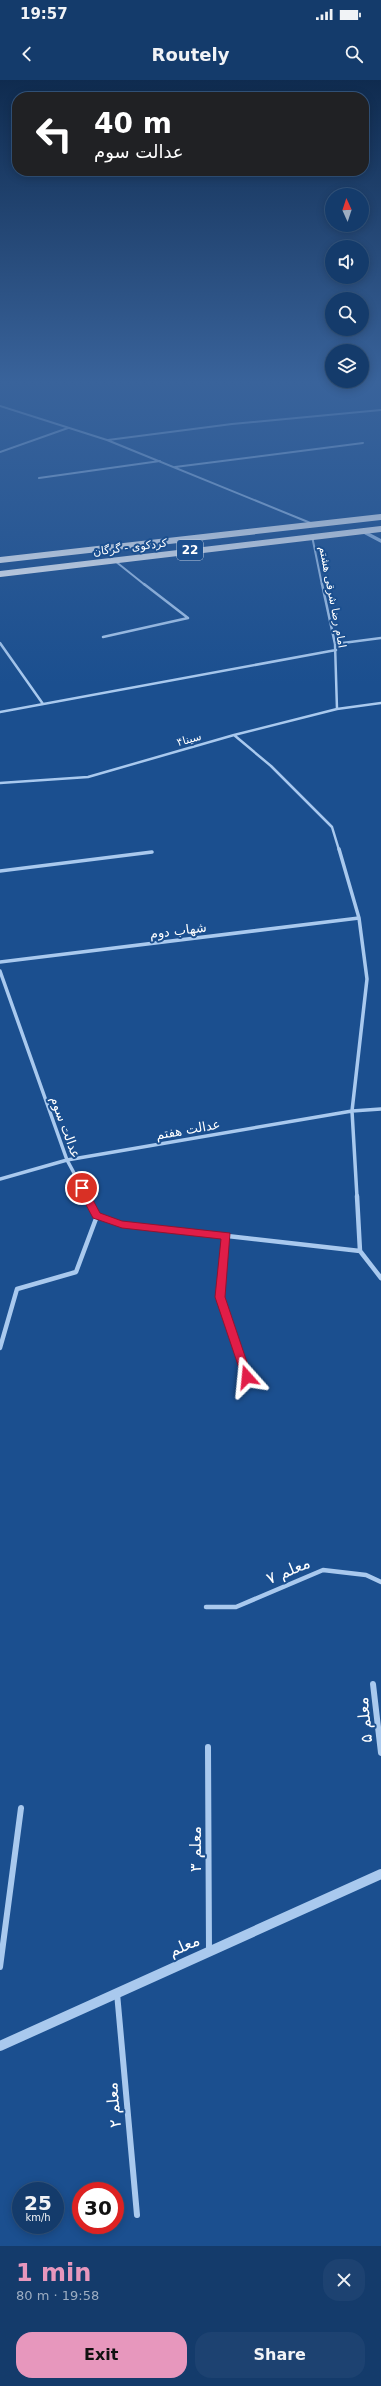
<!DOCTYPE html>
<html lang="en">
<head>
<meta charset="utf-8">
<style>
	body { margin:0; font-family:"DejaVu Sans","Noto Naskh Arabic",sans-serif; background:#1d4271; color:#f1f3f6; height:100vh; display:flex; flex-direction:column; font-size:15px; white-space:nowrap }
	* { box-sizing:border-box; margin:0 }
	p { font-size:13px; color:#9dadc1 }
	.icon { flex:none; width:22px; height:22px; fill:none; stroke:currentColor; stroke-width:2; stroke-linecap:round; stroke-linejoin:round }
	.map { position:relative; height:2166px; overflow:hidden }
	.side { display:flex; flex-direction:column; background:#143b6b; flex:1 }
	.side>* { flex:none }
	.banner { position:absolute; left:12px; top:12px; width:357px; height:84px; border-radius:16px; box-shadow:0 2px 10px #0003,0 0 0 1px #33557e; background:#202124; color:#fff; overflow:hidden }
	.needle { width:26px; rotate:357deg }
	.controls { position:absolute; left:325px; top:108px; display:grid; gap:8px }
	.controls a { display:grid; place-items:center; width:44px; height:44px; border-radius:50%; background:#143b6b; box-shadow:0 2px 10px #0003,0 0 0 1px #33557e; font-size:20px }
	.speed { position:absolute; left:12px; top:2102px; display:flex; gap:8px; font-size:20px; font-weight:700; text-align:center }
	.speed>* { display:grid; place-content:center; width:52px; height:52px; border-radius:50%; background:#143b6b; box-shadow:0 2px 10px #0003,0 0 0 1px #33557e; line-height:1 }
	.speed small { font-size:10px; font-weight:400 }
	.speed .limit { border:6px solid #d22; background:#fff; color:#111 }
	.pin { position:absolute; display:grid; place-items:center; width:34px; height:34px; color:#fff; margin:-17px; border:2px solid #fff; border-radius:50%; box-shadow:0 1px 4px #0007 }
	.me { position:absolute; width:44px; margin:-22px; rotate:342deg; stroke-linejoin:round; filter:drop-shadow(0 0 3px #0008) }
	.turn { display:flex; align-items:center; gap:14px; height:84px; padding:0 16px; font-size:18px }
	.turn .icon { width:52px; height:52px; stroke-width:2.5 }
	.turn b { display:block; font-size:28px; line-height:34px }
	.round { display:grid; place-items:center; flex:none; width:42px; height:42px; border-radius:16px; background:#1d4271 }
	.overview { display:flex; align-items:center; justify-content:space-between; height:68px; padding:0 16px }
	h1 { font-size:24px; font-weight:600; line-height:30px; color:#e797bd }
	.primary-button { display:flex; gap:8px; margin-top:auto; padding:8px 16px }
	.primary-button a { flex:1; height:46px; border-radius:16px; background:#e797bd; color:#111; font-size:16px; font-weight:600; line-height:46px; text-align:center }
	.primary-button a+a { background:#1d4271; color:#f1f3f6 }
	.status { display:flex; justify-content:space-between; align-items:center; height:28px; padding:0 20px; background:#143b6b; direction:ltr }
	.status svg { height:11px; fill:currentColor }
	header { display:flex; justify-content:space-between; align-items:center; height:52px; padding:0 16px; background:#143b6b; font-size:18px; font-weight:600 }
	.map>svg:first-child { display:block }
</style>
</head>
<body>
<div class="status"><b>19:57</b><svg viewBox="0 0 49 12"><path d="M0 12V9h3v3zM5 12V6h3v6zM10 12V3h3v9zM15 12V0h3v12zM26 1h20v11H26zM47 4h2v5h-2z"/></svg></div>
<header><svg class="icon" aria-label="back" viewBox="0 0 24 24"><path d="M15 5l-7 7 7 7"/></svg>Routely<svg class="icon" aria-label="search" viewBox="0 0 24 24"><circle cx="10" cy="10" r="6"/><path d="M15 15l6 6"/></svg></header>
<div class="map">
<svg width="381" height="2166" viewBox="0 0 381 2166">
	<rect width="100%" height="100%" fill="#1b4f8f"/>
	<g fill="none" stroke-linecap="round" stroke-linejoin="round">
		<path stroke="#a9c9ee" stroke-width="2" d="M0 326 107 360 313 444
			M108 360 232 344 381 330
			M0 372 68 348
			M175 387 363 363
			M39 398 160 381
			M312 456 322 505
			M115 481 145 505"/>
		<path stroke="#a9c9ee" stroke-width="2.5" d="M322 504 335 564 337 629
			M103 557 188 538 144 504
			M0 563 43 624
			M335 564 381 558
			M0 632 336 570
			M234 655 271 686 332 747 339 770
			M0 703 88 697 234 655 337 629 381 623"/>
		<path stroke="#a9c9ee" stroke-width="3.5" d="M339 769 359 838 367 899 352 1031 357 1117
			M0 791 152 772
			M0 882 359 838
			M0 891 67 1080 87 1117
			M0 1099 67 1080 352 1031 381 1029"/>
		<path stroke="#a9c9ee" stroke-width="4.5" d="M87 1116 97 1136 122 1144 360 1171
			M357 1116 360 1171 381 1198
			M226 1156 220 1217 247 1297
			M0 1268 17 1209 76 1192 97 1136
			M206 1527H236L323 1490 366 1495 381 1502"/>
		<path stroke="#a9c9ee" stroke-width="6" d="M373 1604 381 1673
			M208 1667 209 1871
			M0 1887 21 1728
			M117 1913 137 2135"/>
		<path stroke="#a9c9ee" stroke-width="3.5" d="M362 451 381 461"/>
		<path stroke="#a9c9ee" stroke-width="10" d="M0 1966 381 1794"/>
		<path stroke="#f8faff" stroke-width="6" d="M0 480 381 437
			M0 494 381 449"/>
	</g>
	<linearGradient id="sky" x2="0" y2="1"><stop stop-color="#0f2b4f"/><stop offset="0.5" stop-color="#39639b"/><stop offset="1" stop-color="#39639b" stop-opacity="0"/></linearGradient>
	<rect width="381" height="604" fill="url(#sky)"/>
	<path fill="#e11d48" stroke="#92132f" d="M82 1104 85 1105 100 1133 122 1141 230 1153 225 1217 252 1297 251 1300 247 1302 242 1297 215 1217 221 1159 122 1148 93 1138 77 1108Z"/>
	<g text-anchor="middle" stroke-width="4" stroke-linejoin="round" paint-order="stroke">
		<g font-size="11" fill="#fff" stroke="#1b4f8f">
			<text transform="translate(130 467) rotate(-7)" y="4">کردکوی - گرگان</text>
			<text transform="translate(333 517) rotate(79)" y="4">امام رضا شرقی هشتم</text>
			<text transform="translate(189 659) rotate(-16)" y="4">سینا۳</text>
		</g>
		<rect fill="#1b4f8f" stroke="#bbcadd" stroke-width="1" x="177" y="460" width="26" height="20" rx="3"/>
		<g font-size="12" font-weight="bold" fill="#fff">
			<text x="190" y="474">22</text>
		</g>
		<g font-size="13" fill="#fff" stroke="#1b4f8f">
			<text transform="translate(178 850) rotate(-7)" y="5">شهاب دوم</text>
			<text transform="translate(66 1047) rotate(70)" y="5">عدالت سوم</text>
			<text transform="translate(188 1049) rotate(-10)" y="5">عدالت هفتم</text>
		</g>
		<g font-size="16" fill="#fff" stroke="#1b4f8f">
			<text transform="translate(288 1490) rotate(-23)" y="6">معلم ۷</text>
			<text transform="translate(364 1640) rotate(-96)" y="6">معلم ۵</text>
			<text transform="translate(195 1769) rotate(-90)" y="6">معلم ۳</text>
			<text transform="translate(184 1865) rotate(-24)" y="6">معلم</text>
			<text transform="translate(113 2025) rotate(-95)" y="6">معلم ۲</text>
		</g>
	</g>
</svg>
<div class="controls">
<a><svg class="needle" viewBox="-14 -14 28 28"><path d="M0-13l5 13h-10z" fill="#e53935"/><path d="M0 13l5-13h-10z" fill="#9dadc1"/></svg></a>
<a><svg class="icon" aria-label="sound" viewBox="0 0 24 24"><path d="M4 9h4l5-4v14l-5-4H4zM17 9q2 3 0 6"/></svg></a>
<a><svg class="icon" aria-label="search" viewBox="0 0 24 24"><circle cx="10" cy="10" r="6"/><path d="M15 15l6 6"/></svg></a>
<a><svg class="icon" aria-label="layers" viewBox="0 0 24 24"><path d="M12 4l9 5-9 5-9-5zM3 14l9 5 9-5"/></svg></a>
</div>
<div class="speed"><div>25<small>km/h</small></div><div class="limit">30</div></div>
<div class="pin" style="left:82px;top:1108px;background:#d93025"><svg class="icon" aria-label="arrive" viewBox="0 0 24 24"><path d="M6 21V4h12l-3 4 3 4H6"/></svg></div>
<svg class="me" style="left:247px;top:1297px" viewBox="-20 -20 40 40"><path d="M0-17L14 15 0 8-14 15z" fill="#e11d48" stroke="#fff" stroke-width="4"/></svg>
<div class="banner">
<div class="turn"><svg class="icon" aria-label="left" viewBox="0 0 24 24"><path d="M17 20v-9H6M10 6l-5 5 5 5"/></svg><div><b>40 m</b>عدالت سوم</div></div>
</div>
</div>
<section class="side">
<div class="overview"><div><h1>1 min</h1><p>80 m · 19:58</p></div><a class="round"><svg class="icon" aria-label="close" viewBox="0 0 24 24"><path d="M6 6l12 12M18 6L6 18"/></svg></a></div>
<div class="primary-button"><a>Exit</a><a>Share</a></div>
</section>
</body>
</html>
